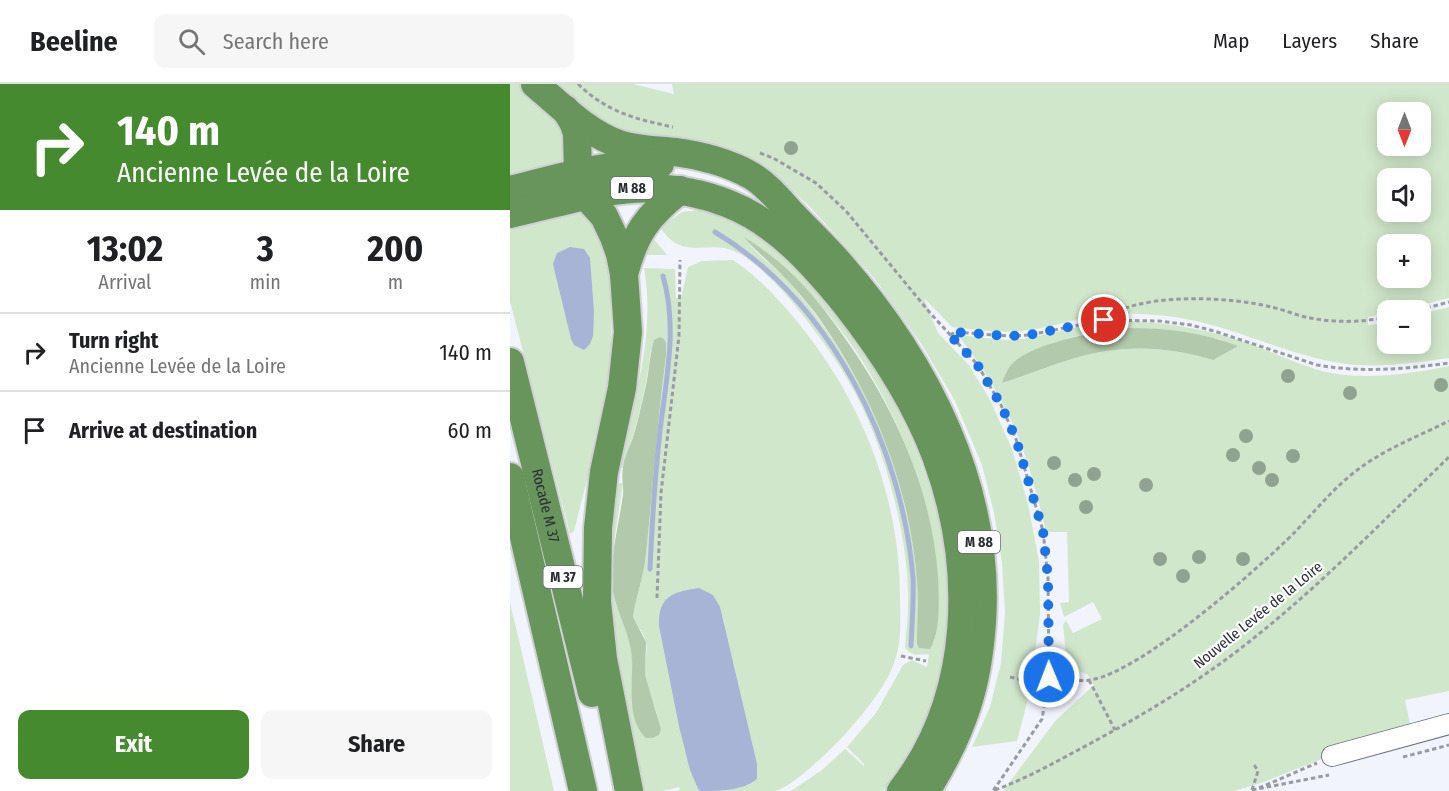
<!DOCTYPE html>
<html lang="en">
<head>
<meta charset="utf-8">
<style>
	body { margin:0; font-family:"Fira Sans Condensed",sans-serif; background:#f6f6f6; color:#202124; height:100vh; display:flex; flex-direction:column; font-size:22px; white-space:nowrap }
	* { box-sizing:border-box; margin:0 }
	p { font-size:20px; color:#757577 }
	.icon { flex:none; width:33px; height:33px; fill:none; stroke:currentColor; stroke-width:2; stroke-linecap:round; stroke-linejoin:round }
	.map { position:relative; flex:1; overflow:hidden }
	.side { display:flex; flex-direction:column; background:#fff; width:510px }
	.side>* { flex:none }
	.top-card { background:#468a2f; color:#fff; overflow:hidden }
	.needle { width:39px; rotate:180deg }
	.controls { position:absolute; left:867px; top:18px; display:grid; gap:12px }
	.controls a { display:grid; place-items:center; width:54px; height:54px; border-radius:12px; background:#fff; box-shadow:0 3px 15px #0003; font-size:30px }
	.pin { position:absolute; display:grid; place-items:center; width:51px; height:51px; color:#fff; margin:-26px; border:3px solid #fff; border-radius:50%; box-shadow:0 2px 6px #0007 }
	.me { position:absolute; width:66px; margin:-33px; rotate:359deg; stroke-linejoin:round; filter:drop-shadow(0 0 4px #0008) }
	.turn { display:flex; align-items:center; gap:21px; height:126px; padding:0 18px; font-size:27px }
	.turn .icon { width:78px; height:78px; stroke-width:2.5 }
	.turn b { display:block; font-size:42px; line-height:51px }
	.eta { display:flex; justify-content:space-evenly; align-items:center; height:102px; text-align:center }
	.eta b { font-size:36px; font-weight:700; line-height:42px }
	.primary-button { display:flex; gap:12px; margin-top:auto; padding:12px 18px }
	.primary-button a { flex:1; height:69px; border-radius:12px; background:#468a2f; color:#fff; font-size:24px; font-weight:700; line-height:69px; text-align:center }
	.primary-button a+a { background:#f6f6f6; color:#202124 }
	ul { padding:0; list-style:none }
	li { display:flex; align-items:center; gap:18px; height:78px; padding:0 18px; border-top:2px solid #e0e0e0 }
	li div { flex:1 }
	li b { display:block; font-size:22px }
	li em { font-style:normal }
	header { display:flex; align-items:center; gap:36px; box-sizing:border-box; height:84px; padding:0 30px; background:#fff; border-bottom:2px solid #e0e0e0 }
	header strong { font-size:28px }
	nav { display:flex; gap:33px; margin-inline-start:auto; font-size:21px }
	.search { width:420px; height:54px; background:#f6f6f6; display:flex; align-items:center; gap:15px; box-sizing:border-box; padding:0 21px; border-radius:12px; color:#757577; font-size:22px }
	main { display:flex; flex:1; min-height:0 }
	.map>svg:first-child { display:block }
</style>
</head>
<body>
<header>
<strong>Beeline</strong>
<div class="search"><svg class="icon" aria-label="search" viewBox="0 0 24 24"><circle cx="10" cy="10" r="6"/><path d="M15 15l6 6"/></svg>Search here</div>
<nav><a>Map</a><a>Layers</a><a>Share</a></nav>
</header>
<main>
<section class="side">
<div class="top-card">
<div class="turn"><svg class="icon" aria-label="right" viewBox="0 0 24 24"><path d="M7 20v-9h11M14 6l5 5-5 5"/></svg><div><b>140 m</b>Ancienne Levée de la Loire</div></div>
</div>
<div class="eta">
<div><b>13:02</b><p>Arrival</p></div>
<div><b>3</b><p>min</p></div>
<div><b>200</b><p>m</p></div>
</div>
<ul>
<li><svg class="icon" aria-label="right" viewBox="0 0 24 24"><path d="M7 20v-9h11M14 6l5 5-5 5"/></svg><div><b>Turn right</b><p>Ancienne Levée de la Loire</p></div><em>140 m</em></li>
<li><svg class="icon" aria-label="arrive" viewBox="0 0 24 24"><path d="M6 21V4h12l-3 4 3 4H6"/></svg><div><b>Arrive at destination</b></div><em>60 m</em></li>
</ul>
<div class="primary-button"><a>Exit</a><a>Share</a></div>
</section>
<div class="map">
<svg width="939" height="707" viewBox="0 0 939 707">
	<rect width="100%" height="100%" fill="#f1f4fd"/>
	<path fill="#d1e7cb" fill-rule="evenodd" d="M0 0H12L54 43 55 77 0 91Z
		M43 0H123L164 10 162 0H939V214L891 226H878L877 229 858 233V241L877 239 878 260H910L911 230 939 223V274C903 279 867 285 830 279 767 269 712 235 645 231 627 229 609 229 591 231 567 234 543 243 519 246 493 250 468 246 442 243L414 214 428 249 458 280 479 314 502 365 518 420 529 477 530 530 520 607 507 657 462 663 480 623 491 579 495 529 492 478 484 429 472 381 445 317 412 261 364 194 299 122 271 96 233 76 108 50ZM878 28H910V62H878ZM878 94H910V128H878ZM878 160H910V194H878Z
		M75 121 89 135 99 181 102 276 94 329 64 447 60 450 0 217V142Z
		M196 125C245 137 285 180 316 218 428 352 497 556 373 707H281L312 686 335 665 354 682V680L337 663 366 629 393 581 402 576 417 583 419 570C409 571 401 573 395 563 396 550 398 536 398 522 400 463 379 381 354 327 341 298 323 271 304 246 284 219 262 192 235 173 201 149 175 182 150 143L172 128ZM236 155C338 222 415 361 426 482 428 507 430 534 424 559 418 539 411 518 408 497 405 485 405 473 403 461 392 401 373 338 342 285 322 252 300 221 274 193 262 180 245 170 236 155Z
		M142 153 157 171H134Z
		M223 176C247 192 266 212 285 235 350 313 390 410 390 513 390 534 392 556 385 576 377 602 355 627 338 647 325 662 283 703 265 707 256 707 246 707 237 707 213 707 189 707 165 707L170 706 169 703 153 707H128L102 583 100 433 104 399H113L102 472 106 520 119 556 122 574V592L149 651C153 636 138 609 135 592 134 581 138 569 136 559 135 550 127 542 123 534 126 512 134 492 136 470 143 404 147 338 156 272L141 266C136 307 126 345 113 384L107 383C124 318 146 252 134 184L165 185 166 214H171L178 183 192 177Z
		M619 237C659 239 697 245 735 258 767 269 801 288 835 291 868 294 906 289 939 282V607L895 616 901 644 817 662 819 672 754 698 724 707H493L546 636 584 601 577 590 568 587 561 580 556 570 553 541 556 536 563 549 592 535 583 518 554 533 550 519 559 518 557 448H536C518 368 499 316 448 251L495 256 513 255 573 242ZM618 244C651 244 680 248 712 256L703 276C655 262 611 260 562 275 539 282 516 292 493 299 494 295 495 289 497 286 516 258 586 247 618 244Z
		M0 518 44 707H0Z"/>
	<path fill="#b2c9ab" d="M234 153C250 163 265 174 278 186 302 208 321 234 339 260 387 329 422 408 428 493 429 513 431 548 420 565L409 564 407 560C407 539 409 517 407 496 399 400 362 307 306 230 296 217 284 203 273 192 260 178 246 168 234 153Z
		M618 244C657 244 691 248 728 262L703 276C655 262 611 260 562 275 538 282 516 292 492 299 495 291 497 284 503 279 524 258 589 247 618 244Z
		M150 253 154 255 156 259V272C147 338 143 404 136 470 134 492 126 512 123 533L136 558 135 591 151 645 149 651 142 654H136C116 635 123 601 122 576 121 548 103 525 102 497 101 467 109 440 113 411 114 402 111 393 113 384 114 373 121 361 124 350 128 337 131 323 134 310 139 292 139 274 144 256Z"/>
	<path fill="#a8b4d5" d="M60 163 74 165 80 174 84 228 83 252 80 260 74 266 64 261 61 255 43 180 47 169Z
		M189 504 203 511 210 523 247 680V695C232 707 210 707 189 707L180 686 169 642 149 542C148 512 163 508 189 504Z"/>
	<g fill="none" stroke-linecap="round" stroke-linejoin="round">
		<path stroke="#a8b4d5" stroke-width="5" d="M205 148C321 218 392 361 403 494 404 516 402 539 401 562
			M140 485C142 439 145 393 150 347 156 295 168 244 153 192"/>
		<g stroke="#6f7689" stroke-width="22">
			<path id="minor" d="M822 672 939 640"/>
		</g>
		<g stroke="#d0d1d3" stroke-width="32">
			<g id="highway">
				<path d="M25 0C50 21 77 49 109 60 128 66 146 66 165 68 190 71 220 79 242 92 258 102 270 117 283 131 298 147 314 162 329 179 416 278 481 404 472 538 470 567 466 595 457 622 447 653 433 680 416 707"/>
				<path d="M55 25 63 38 67 49 68 90 75 111 94 132 104 153 110 170 114 190 118 248 112 304 94 388 88 444 87 518 93 575 119 707"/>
				<path d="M0 106C49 94 99 78 150 80"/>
				<path d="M0 130C80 112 137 88 219 120 267 139 303 180 335 219 372 266 405 316 426 372 466 481 465 612 391 707"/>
				<path d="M114 190C125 149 137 132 170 106"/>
				<path id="s1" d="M0 278 82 609"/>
				<path d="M0 393 73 707"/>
			</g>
		</g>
		<path stroke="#989ba4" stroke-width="3" stroke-dasharray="4.5 3" stroke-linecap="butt" d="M68 0C97 28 125 35 163 43
			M250 69 263 74 306 99 336 127 421 230 467 280 491 321 506 355 533 447 538 494 539 593 532 635 483 707
			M909 226 939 218
			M595 235C601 232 606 228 611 226 647 210 723 213 761 223 771 225 781 229 791 232 819 239 850 239 878 233
			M440 251 445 248 498 252 519 251 594 236 649 237 681 241 704 247 807 281C852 289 894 285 939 279
			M147 514 151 409 169 252 170 176
			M391 572 416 577
			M500 593 537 602
			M539 593C552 594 567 598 580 596 630 589 748 485 785 448 806 426 826 401 850 384 877 364 909 352 939 337
			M579 596 605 646
			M893 673 939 661
			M749 704 807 679
			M485 706C515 695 542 680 570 665 628 634 684 601 735 561 808 504 873 437 939 373
			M742 706 819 691
			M742 706 748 687 743 679"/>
		<use href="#minor" stroke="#fff" stroke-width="20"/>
		<use href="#highway" stroke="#68955b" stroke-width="28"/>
	</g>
	<g fill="#90a390">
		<circle cx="281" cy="64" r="7"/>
		<circle cx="778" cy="292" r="7"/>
		<circle cx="931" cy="301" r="7"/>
		<circle cx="840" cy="309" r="7"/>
		<circle cx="736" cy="352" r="7"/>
		<circle cx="723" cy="371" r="7"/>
		<circle cx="783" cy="372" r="7"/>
		<circle cx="544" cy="379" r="7"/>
		<circle cx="749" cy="384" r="7"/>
		<circle cx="584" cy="390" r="7"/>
		<circle cx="565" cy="396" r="7"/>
		<circle cx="762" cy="396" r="7"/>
		<circle cx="636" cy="401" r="7"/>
		<circle cx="576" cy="423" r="7"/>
		<circle cx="689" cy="473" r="7"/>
		<circle cx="650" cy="475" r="7"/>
		<circle cx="733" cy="475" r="7"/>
		<circle cx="673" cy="492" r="7"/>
	</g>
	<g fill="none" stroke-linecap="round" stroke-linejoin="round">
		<path stroke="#1a73e8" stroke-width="10" stroke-dasharray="0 18" d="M539 593 538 494 533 447 506 355 491 321 467 280 440 251 445 248 498 252 519 251 594 236"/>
	</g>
	<g text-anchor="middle" stroke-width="4.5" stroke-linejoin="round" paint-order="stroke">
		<g fill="#fff" stroke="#6a6c72" stroke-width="1.5">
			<rect x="101" y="93" width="42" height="22" rx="4.5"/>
			<rect x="448" y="447" width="42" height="22" rx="4.5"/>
			<rect x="33.5" y="482" width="39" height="22" rx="4.5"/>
		</g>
		<g font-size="14" font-weight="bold" fill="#2a2d36">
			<text x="122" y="109">M 88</text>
			<text x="469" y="463">M 88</text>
			<text x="53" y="498">M 37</text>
		</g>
		<g font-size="15" fill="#2a2d36" stroke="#fff">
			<text dy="5" stroke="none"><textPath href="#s1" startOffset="148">Rocade M 37</textPath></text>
			<text transform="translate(748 531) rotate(-39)" y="5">Nouvelle Levée de la Loire</text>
		</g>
	</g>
</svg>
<div class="controls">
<a><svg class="needle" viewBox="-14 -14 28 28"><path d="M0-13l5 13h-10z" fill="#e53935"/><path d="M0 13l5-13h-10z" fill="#757577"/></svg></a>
<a><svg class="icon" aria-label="sound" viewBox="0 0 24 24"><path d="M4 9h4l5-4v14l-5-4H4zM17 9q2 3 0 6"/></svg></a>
<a>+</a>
<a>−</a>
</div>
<div class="pin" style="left:594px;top:236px;background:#d93025"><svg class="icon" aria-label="arrive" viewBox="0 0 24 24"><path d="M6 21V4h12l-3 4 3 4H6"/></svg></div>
<svg class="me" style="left:539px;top:593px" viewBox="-20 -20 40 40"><circle r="17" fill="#1a73e8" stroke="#fff" stroke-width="3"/><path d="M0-11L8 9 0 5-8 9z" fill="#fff"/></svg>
</div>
</main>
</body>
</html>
